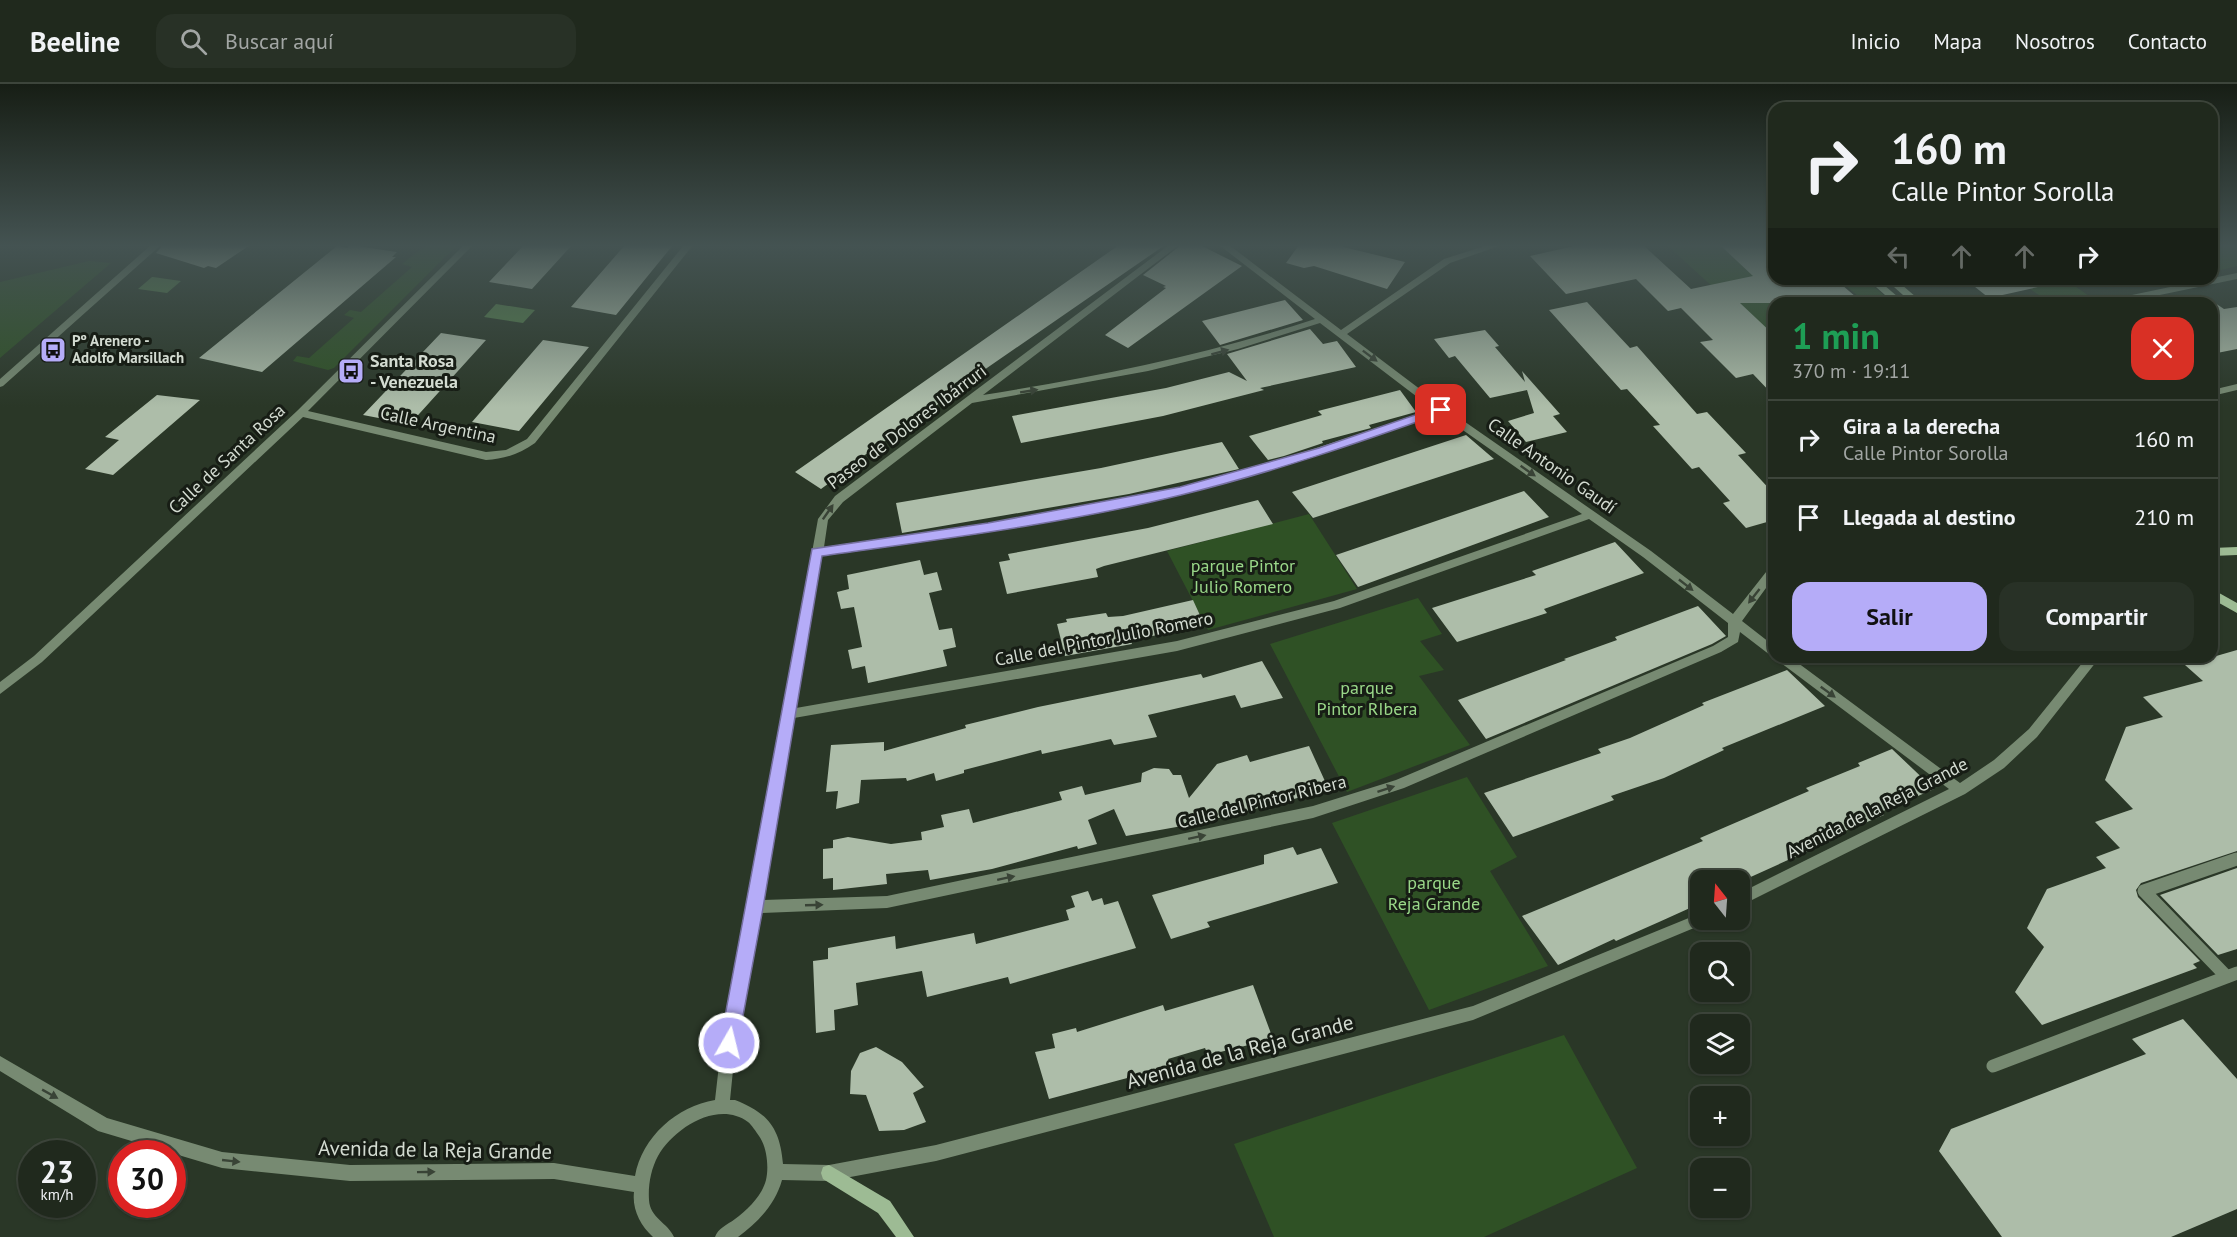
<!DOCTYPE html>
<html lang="es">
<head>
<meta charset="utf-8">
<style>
	body { margin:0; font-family:"PT Sans",sans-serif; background:#283126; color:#f1f3f6; height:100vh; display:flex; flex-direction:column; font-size:22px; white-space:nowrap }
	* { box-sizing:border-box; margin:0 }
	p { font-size:20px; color:#a2a6a4 }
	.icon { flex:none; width:33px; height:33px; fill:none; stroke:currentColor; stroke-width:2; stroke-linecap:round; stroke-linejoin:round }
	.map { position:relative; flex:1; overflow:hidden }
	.side { position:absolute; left:1768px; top:213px; width:450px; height:366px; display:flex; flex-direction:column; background:#20291d; border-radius:18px; box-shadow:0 2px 4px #0004,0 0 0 2px #3d453b }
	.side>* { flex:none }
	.guide { position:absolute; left:1768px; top:18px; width:450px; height:183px; border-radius:18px; box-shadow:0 2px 4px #0004,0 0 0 2px #3d453b; background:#20291d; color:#f1f3f6; overflow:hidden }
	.needle { width:39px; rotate:343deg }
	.controls { position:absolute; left:1690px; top:786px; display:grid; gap:12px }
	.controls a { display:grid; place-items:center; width:60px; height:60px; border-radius:12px; background:#20291d; box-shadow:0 2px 4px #0004,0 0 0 2px #3d453b; font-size:30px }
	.speed { position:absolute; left:18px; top:1056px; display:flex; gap:12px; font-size:30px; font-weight:700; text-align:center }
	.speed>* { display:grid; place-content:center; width:78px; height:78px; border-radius:50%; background:#20291d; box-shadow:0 2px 4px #0004,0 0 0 2px #3d453b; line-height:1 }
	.speed small { font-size:15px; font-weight:400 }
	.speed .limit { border:9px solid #d22; background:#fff; color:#111 }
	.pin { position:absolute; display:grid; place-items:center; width:51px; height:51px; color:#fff; margin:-26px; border-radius:12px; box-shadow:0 3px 9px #0006 }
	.me { position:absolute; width:66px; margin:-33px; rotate:8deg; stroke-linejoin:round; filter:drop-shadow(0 0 4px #0008) }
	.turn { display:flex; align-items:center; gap:21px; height:126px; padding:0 24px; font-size:27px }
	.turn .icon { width:78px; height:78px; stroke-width:2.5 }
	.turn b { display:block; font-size:42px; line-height:51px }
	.lanes { display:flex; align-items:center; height:57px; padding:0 24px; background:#0003; justify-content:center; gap:30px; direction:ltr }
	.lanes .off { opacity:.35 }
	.round { display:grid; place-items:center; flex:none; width:63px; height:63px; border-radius:18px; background:#283126 }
	.head { display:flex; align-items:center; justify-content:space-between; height:102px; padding:0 24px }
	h1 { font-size:36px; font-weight:800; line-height:45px; color:#1e9e55 }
	.button { display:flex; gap:12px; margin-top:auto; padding:12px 24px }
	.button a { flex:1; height:69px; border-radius:18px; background:#b5acf8; color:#111; font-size:24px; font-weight:800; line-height:69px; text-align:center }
	.button a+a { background:#283126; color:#f1f3f6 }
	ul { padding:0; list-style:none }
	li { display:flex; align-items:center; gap:18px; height:78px; padding:0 24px; border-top:2px solid #3d453b }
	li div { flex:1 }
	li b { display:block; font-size:22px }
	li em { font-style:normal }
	header { display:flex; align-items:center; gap:36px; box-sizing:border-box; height:84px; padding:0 30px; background:#20291d; border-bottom:2px solid #3d453b }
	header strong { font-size:28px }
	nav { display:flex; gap:33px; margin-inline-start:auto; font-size:21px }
	.search { width:420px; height:54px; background:#283126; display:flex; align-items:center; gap:15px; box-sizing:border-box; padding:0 21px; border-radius:18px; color:#a2a6a4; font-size:22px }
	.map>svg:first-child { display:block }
</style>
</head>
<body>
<header>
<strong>Beeline</strong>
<div class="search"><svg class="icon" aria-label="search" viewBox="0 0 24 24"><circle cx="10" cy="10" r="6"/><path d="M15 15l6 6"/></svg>Buscar aquí</div>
<nav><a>Inicio</a><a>Mapa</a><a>Nosotros</a><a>Contacto</a></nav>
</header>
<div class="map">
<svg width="2237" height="1153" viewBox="0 0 2237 1153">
	<rect width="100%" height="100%" fill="#2a3727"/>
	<path fill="#2f5125" d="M427 161H457L334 284 328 286 293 277 297 272 309 274 354 234 344 231 350 226 361 228 412 183 402 180Z
		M1667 161H1720L1787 219H1774V259Z
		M2213 161H2237V182L2221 186 2213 180Z
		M89 177 111 179 0 274V198Z
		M1838 195H1865L1893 219H1866Z
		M2017 195H2065L2093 215C2052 225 2048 218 2017 195Z
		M1309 430 1357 505 1208 546 1167 467Z
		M1418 514 1442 550 1420 557 1444 586 1419 592 1470 661 1347 708 1270 560Z
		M1467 693 1517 773 1490 787 1548 882 1429 926 1332 739Z
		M1564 951 1637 1084 1484 1153H1274L1234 1060Z"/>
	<path fill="#56814b" d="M152 193H153L181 197 167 209 138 205Z
		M496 220 535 226 523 239 484 233Z"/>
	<path fill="#adbda9" d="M163 161H250L216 184 208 182 204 184 156 169Z
		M350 161 397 168 392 173H396L262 288 199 274 337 162 347 164Z
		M524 161H572L532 205 489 198Z
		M625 161H673L616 231 571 223Z
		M1119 161H1165L971 295 973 296 849 382 851 383 821 405 795 388Z
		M1181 161H1200L1242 182 1128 264 1105 251 1166 204 1163 203 1166 202 1143 191Z
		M1299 161H1335L1405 178 1387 205 1314 182 1304 184 1286 179Z
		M1579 161H1643L1691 205 1753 192 1720 161H1774V195H1835L1856 213 1828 219H1740L1774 251V312L1753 290 1736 294 1700 258 1713 256 1681 224 1668 227 1636 195 1566 210 1530 172Z
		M1965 195H2037L2038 203 1989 214Z
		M1285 216 1303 236 1220 261 1202 237Z
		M2212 217 2224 225 2237 223V265L2212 270Z
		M1587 218 1630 264 1637 262 1697 330 1707 328 1746 369 1738 371 1774 410V436L1746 444 1723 419 1730 417 1699 383 1692 385 1653 342 1660 341 1627 305 1621 306 1549 226Z
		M1310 245 1323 260 1337 257 1356 283 1260 304 1264 306 1163 332 1021 359 1012 332 1166 304 1229 288 1247 297 1227 270Z
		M1485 246 1499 262 1495 263 1525 298 1522 287 1560 330 1553 332 1567 348 1526 358 1508 337 1534 329 1527 306 1490 314 1455 272 1449 274 1434 255Z
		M441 249 486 256 410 340 363 331Z
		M543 256 589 263 519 347 472 338Z
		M1400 306 1416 328 1369 341 1371 344 1322 357 1323 359 1284 372 1268 376 1249 352 1322 331 1318 327Z
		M157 311 200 316 113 391 85 385 119 356 105 353Z
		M1466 351 1494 375 1313 434 1292 408Z
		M1222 358 1239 385 1129 410 902 449 896 419 1101 384Z
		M1524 407 1549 433 1358 503 1336 471Z
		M1258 416 1273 440 1104 482 1096 485 1098 493 1007 510 999 478 1010 476 1008 470 1148 444Z
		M1615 458 1644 489 1544 525 1547 529 1457 558 1432 524 1536 491 1532 487Z
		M920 476 924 491 937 488 942 506 929 509 939 546 952 544 956 563 943 566 947 582 868 599 865 582 852 585 848 566 862 563 854 523 841 525 837 508 849 505 847 491Z
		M1193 516 1204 540 1131 557 1132 560 1065 572 1057 540 1067 538 1066 535 1106 529 1108 533 1123 532Z
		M1698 522 1726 552 1712 560 1498 650 1486 655 1458 616 1566 576 1564 575 1617 556 1615 553Z
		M2237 566V767L2141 799 2136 806 2138 813 2200 877 2193 880 2197 884 2042 941 2015 908 2044 863 2027 844 2047 805 2106 784 2096 773 2120 764 2095 738 2133 725 2105 696 2126 643 2163 633 2143 613 2203 597 2185 581Z
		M1262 577 1283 614 1241 624 1235 611 1148 631 1157 653 1114 661 1111 655 1042 670 1041 666 964 686V689L936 697 934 689 907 697 906 694 861 696 859 719 836 725 838 707 826 708 831 661 884 658V667L966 644 965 641 1038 623 1201 590 1203 594Z
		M1787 586 1825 622 1722 664 1724 666 1664 694 1611 712 1614 716 1513 753 1484 709 1601 669 1598 665 1630 654 1704 621 1702 619Z
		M1309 662 1329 706 1199 739 1126 752 1114 725 1088 736 1097 760 1078 765 1077 762 992 785 930 796 928 786 886 790 887 800 833 806V794L823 795V765L833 764V756L848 753 891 760 922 756 921 748 944 743 941 731 969 725 973 739 1062 716 1059 708 1082 702 1085 711 1141 698 1142 689 1154 684 1169 685 1173 691H1181L1189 714 1217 680 1247 671 1250 678Z
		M1892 665 1934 705 1881 728 1884 731 1828 754 1830 757 1744 796H1701V819L1659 838 1616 857 1614 855 1558 881 1522 832 1703 757 1700 754 1809 707 1806 704 1860 682 1858 679Z
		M1293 763 1297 771 1321 764 1338 799 1207 838 1210 843 1171 855 1152 811 1264 780V771Z
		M2237 784V865L2218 871 2160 811Z
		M1088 807 1092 817 1102 814 1104 821 1118 817 1136 864 1010 900 1008 893 927 913 922 887 856 899 858 921 834 926 835 946 816 949 813 877 828 875V864L895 852 896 865 974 849 976 860 1069 836 1066 826 1075 823 1071 812Z
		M1253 901 1273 955 1208 971 1205 964 1168 975 1172 982 1049 1015 1035 968 1055 964 1052 950 1076 944 1077 948 1163 921 1165 927Z
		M2183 935 2237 995V1125L2171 1153H2002L1939 1067 1951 1045 2146 970 2132 955Z
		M876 963 902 978 924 1003 913 1009 926 1038 904 1046 879 1047 866 1011 850 1010 851 987 860 969Z"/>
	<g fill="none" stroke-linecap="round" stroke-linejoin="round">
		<path stroke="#778a72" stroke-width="13" d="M2227 893 2144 807 2237 775
			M1993 982 2237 889"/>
		<path fill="#778a72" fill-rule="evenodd" d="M151 161H161L3 302 0 303V295Z
			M464 161H473L308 327 486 368 506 366 527 355 684 161H693L535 359C520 370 504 375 486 376L303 333 42 578 0 610V598L34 572 297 327Z
			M1169 161H1179L983 311C1096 293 1206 271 1315 235L1219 161H1229L1341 246 1444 175 1488 161H1502L1450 179 1347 250 1445 324 1651 467 1733 530 1770 483 1774 482V493L1742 537 1774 562V572L1770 571 1740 548 1738 558 1721 568 1404 704 1313 734 887 824 761 829 738 937 730 1016H735C768 1029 780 1044 783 1080L829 1081 936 1061 1473 922 1701 829V836H1708L1706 839 1473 936 936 1077 829 1097 782 1096C775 1121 758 1138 738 1153H715C718 1144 727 1141 735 1135 747 1126 762 1112 766 1096 769 1083 767 1063 759 1052 756 1048 752 1041 748 1038 718 1016 674 1044 658 1072 651 1085 648 1101 649 1116 650 1134 668 1139 674 1153H653C640 1141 632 1125 634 1108L554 1095 350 1097 222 1084 98 1047 0 987V972L107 1034 222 1068 350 1081 554 1079 635 1092C642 1053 677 1022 715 1016L724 937 748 823 818 435 835 412ZM1320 239 1433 325C1350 353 1267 382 1182 403 1064 431 944 446 824 463L828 436 843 418 972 319 1148 287 1238 265ZM1440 330 1582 430 1334 517 1177 557 796 624 822 471C942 455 1062 439 1180 411 1268 389 1354 359 1440 330ZM1589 435 1643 473 1728 539V553L1713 562 1396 696 1313 722 887 812 763 816 794 634 1177 567 1340 524Z
			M2237 189V195L2121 219H2103L2108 216Z
			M2237 300V306L2212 312V306Z
			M1775 573H1790L1960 699 1994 676 2029 645 2087 573H2100L2037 653 2004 684 1965 710 1740 822V809L1949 705 1777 576Z"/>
		<path fill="#9dbb94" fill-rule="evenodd" d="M1867 195H1877L1905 219H1894Z
			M1885 195H1895L1923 219H1912Z
			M2237 463V471L2212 472V464Z
			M2212 505 2237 519V529L2212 515Z
			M829 1081 890 1117 914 1153H896L878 1129 823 1095 821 1089 823 1083Z"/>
	</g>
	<defs><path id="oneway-solid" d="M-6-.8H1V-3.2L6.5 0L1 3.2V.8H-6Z" transform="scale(1.5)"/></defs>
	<g fill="#394336">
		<use href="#oneway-solid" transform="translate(1220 268) rotate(-15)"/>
		<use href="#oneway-solid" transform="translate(1370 272) rotate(37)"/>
		<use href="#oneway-solid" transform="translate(1029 307) rotate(-9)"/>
		<use href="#oneway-solid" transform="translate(1528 387) rotate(35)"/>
		<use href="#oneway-solid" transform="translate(828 428) rotate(-55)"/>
		<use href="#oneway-solid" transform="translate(1686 501) rotate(38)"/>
		<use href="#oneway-solid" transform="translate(1754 512) rotate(128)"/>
		<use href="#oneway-solid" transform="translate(1828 608) rotate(36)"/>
		<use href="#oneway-solid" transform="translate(1386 705) rotate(-18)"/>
		<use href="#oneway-solid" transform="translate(1197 753) rotate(-12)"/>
		<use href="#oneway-solid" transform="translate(1006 794) rotate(-12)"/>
		<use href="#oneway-solid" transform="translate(814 821) rotate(-2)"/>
		<use href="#oneway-solid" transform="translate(50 1010) rotate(29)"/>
		<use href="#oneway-solid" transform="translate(231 1077) rotate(6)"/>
		<use href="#oneway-solid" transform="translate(426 1088) rotate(-1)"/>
	</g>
	<linearGradient id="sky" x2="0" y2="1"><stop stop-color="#171e15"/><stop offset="0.5" stop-color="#445352"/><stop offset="1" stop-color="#445352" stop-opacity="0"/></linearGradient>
	<rect width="2237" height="323" fill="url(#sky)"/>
	<path fill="#b5acf8" stroke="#7670a1" stroke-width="1.5" d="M1441 322 1447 326 1445 328C1358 359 1270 389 1181 411 1063 440 942 455 822 472L763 824 738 959 735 964 729 967 723 964 720 959 812 465 988 439 1180 403 1319 364Z"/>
	<defs>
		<g id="bus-square" transform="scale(1.35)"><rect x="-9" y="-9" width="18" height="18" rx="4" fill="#b5acf8" stroke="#171d15"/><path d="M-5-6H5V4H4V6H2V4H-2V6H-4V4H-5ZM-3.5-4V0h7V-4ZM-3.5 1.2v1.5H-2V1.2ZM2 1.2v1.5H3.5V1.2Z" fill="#111"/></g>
	</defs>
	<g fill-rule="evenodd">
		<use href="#bus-square" x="53" y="266"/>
		<use href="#bus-square" x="351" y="287"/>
	</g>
	<g text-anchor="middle" stroke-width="6" stroke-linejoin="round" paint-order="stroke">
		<g font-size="15" font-weight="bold" fill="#d3dbd1" stroke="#171d15" text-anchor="start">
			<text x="72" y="262">Pº Arenero -<tspan x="72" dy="17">Adolfo Marsillach</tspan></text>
		</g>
		<g font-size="18" font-weight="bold" fill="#d3dbd1" stroke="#171d15" text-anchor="start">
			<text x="370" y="283">Santa Rosa<tspan x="370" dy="21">- Venezuela</tspan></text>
		</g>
		<g font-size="18" fill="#d3dbd1" stroke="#171d15">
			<text transform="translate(438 341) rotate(12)" y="6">Calle Argentina</text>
			<text transform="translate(907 343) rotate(-37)" y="6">Paseo de Dolores Ibárruri</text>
			<text transform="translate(227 375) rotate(-43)" y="6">Calle de Santa Rosa</text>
			<text transform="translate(1552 382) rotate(35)" y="6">Calle Antonio Gaudí</text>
			<text transform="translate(1104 555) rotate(-11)" y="6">Calle del Pintor Julio Romero</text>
			<text transform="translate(1262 718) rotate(-14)" y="6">Calle del Pintor Ribera</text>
			<text transform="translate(1877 724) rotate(-27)" y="6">Avenida de la Reja Grande</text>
		</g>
		<g font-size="18" fill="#9ad889" stroke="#171d15">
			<text x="1243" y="488">parque Pintor<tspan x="1243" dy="21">Julio Romero</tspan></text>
			<text x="1367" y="610">parque<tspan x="1367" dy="21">Pintor RIbera</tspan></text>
			<text x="1434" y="805">parque<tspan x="1434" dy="21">Reja Grande</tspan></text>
		</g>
		<g font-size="21" fill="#d3dbd1" stroke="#171d15">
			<text transform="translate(1240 968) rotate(-15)" y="7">Avenida de la Reja Grande</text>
			<text transform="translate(435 1066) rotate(1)" y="7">Avenida de la Reja Grande</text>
		</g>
	</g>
</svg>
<div class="controls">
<a><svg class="needle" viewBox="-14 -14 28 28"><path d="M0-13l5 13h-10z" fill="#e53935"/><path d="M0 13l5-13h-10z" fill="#a2a6a4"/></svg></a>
<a><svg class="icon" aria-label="search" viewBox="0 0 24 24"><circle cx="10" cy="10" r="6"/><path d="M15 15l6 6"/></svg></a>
<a><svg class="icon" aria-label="layers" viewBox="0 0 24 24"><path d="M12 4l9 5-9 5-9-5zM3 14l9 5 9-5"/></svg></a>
<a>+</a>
<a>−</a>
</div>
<div class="speed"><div>23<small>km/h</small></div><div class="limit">30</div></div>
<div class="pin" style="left:1441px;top:326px;background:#d93025"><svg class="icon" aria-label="arrive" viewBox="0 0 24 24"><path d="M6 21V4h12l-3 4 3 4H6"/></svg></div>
<svg class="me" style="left:729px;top:959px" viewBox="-20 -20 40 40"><circle r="17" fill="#b5acf8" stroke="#fff" stroke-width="3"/><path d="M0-11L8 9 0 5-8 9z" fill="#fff"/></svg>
<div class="guide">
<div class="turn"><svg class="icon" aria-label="right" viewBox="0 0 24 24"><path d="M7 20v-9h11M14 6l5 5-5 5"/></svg><div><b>160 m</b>Calle Pintor Sorolla</div></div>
<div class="lanes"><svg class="icon off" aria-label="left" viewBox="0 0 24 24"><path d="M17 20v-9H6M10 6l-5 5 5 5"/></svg><svg class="icon off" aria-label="ahead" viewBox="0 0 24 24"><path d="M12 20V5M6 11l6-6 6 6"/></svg><svg class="icon off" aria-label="ahead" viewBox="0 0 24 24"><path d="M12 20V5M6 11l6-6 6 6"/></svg><svg class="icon" aria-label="right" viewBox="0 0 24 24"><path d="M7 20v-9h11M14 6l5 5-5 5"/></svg></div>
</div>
<section class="side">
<div class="head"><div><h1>1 min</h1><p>370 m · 19:11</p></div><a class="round" style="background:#d93025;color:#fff"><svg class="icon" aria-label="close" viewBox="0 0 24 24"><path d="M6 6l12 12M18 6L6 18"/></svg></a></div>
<ul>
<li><svg class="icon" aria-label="right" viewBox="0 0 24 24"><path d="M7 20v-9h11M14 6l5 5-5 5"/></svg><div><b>Gira a la derecha</b><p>Calle Pintor Sorolla</p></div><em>160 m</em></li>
<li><svg class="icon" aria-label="arrive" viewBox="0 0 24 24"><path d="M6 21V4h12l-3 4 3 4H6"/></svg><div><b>Llegada al destino</b></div><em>210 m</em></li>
</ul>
<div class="button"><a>Salir</a><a>Compartir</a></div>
</section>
</div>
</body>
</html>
